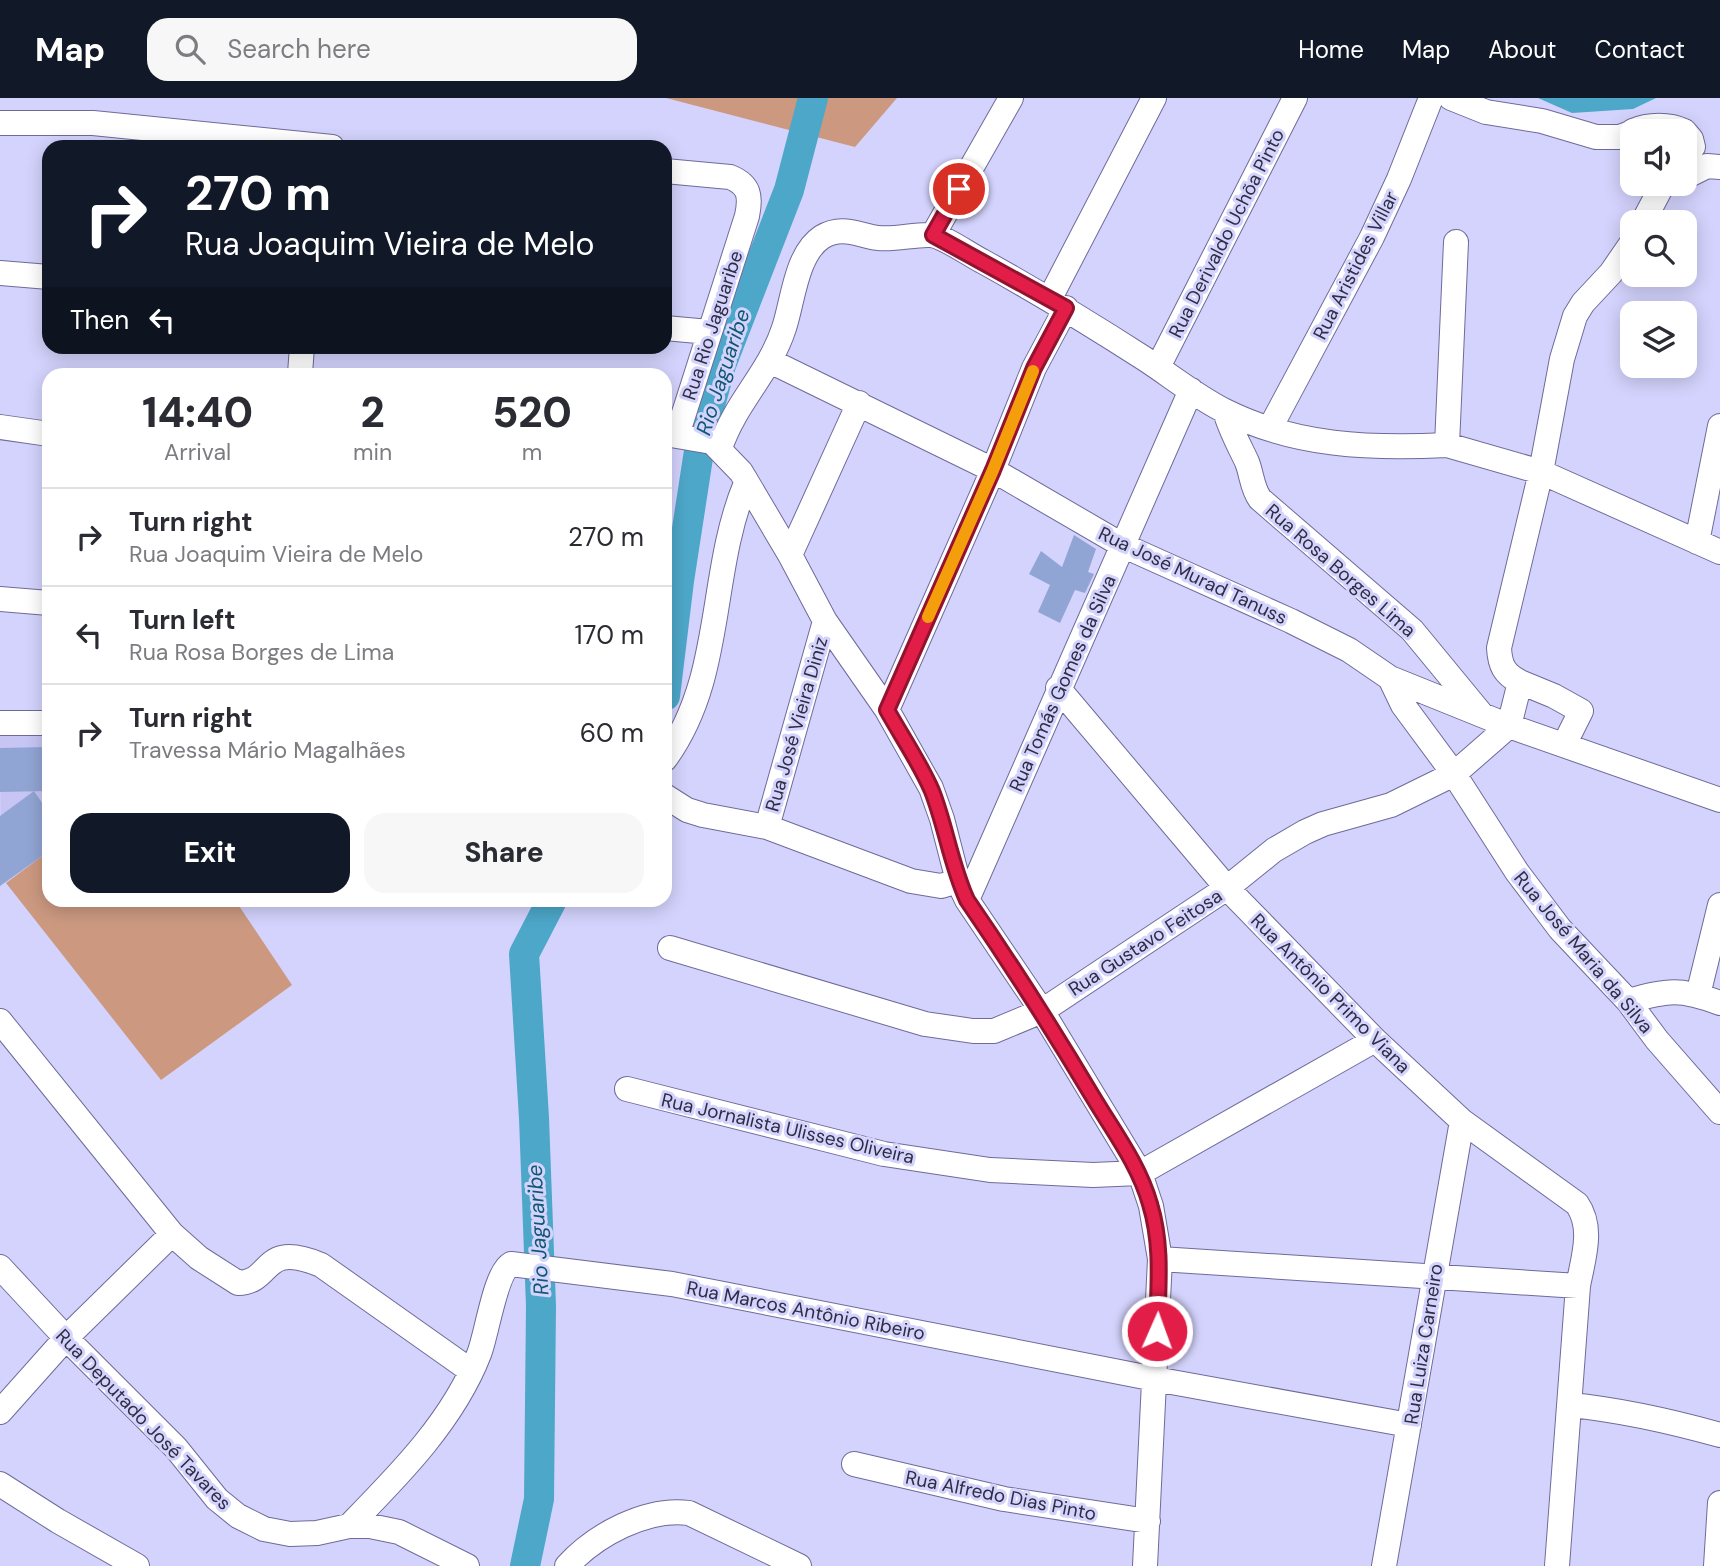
<!DOCTYPE html>
<html lang="en">
<head>
<meta charset="utf-8">
<style>
	body { margin:0; font-family:"DM Sans",sans-serif; background:#f7f7f7; color:#2b2b33; height:100vh; display:flex; flex-direction:column; font-size:26px; white-space:nowrap }
	* { box-sizing:border-box; margin:0 }
	p { font-size:23px; color:#7c7c81 }
	.icon { flex:none; width:38px; height:38px; fill:none; stroke:currentColor; stroke-width:2; stroke-linecap:round; stroke-linejoin:round }
	.map { position:relative; flex:1; overflow:hidden }
	.drawer { position:absolute; left:42px; top:270px; width:630px; height:539px; display:flex; flex-direction:column; background:#fff; border-radius:21px; box-shadow:0 4px 18px #0003 }
	.drawer>* { flex:none }
	.banner { position:absolute; left:42px; top:42px; width:630px; height:214px; border-radius:21px; box-shadow:0 4px 18px #0003; background:#111827; color:#fff; overflow:hidden }
	.tools { position:absolute; left:1620px; top:21px; display:grid; gap:14px }
	.tools a { display:grid; place-items:center; width:77px; height:77px; border-radius:14px; background:#fff; box-shadow:0 4px 18px #0003; font-size:35px }
	.pin { position:absolute; display:grid; place-items:center; width:60px; height:60px; color:#fff; margin:-30px; border:4px solid #fff; border-radius:50%; box-shadow:0 2px 7px #0007 }
	.me { position:absolute; width:77px; margin:-38px; rotate:2deg; stroke-linejoin:round; filter:drop-shadow(0 0 5px #0008) }
	.turn { display:flex; align-items:center; gap:24px; height:147px; padding:0 28px; font-size:32px }
	.turn .icon { width:91px; height:91px; stroke-width:2.5 }
	.turn b { display:block; font-size:49px; line-height:60px }
	.then { display:flex; align-items:center; height:66px; padding:0 28px; background:#0003; gap:14px; font-size:26px }
	.eta { display:flex; justify-content:space-evenly; align-items:center; height:119px; text-align:center }
	.eta b { font-size:42px; font-weight:800; line-height:49px }
	.cta { display:flex; gap:14px; margin-top:auto; padding:14px 28px }
	.cta a { flex:1; height:80px; border-radius:21px; background:#111827; color:#fff; font-size:28px; font-weight:800; line-height:80px; text-align:center }
	.cta a+a { background:#f7f7f7; color:#2b2b33 }
	ul { padding:0; list-style:none }
	li { display:flex; align-items:center; gap:21px; height:98px; padding:0 28px; border-top:2px solid #e1e1e2 }
	li div { flex:1 }
	li b { display:block; font-size:26px }
	li em { font-style:normal }
	header { display:flex; align-items:center; gap:42px; box-sizing:border-box; height:98px; padding:0 35px; background:#111827; color:#fff }
	header strong { font-size:33px }
	nav { display:flex; gap:38px; margin-inline-start:auto; font-size:24px }
	.search { width:490px; height:63px; background:#f7f7f7; display:flex; align-items:center; gap:18px; box-sizing:border-box; padding:0 24px; border-radius:21px; color:#7c7c81; font-size:26px }
	.map>svg:first-child { display:block }
</style>
</head>
<body>
<header>
<strong>Map</strong>
<div class="search"><svg class="icon" aria-label="search" viewBox="0 0 24 24"><circle cx="10" cy="10" r="6"/><path d="M15 15l6 6"/></svg>Search here</div>
<nav><a>Home</a><a>Map</a><a>About</a><a>Contact</a></nav>
</header>
<div class="map">
<svg width="1720" height="1468" viewBox="0 0 1720 1468">
	<rect width="100%" height="100%" fill="#d4d3fd"/>
	<path fill="#c7c5f3" d="M0 622 49 623V754L1 787Z"/>
	<path fill="#cc9980" d="M666 0H897L855 49Z
		M49 753V802H235L292 887 161 982 6 785Z"/>
	<path fill="#4da7c9" d="M1538 0H1656L1633 11 1572 15Z"/>
	<g fill="none" stroke-linecap="round" stroke-linejoin="round">
		<path stroke="#4da7c9" stroke-width="30" d="M665 598 679 483 701 340 721 267 789 92 813 0
			M525 1468 539 1401 541 1208 534 1020 524 856 552 802"/>
	</g>
	<path fill="#91a5d4" d="M1074 437 1096 451 1088 474 1094 476 1085 495 1075 492 1060 525 1038 514 1050 487 1029 476 1041 453 1062 469Z
		M49 649V693L0 694V650Z
		M34 693 49 715V753L0 788V718Z"/>
	<g fill="none" stroke-linecap="round" stroke-linejoin="round">
		<g stroke="#6e6b99" stroke-width="26">
			<path id="minor" d="M1451 0 1486 14 1542 23 1596 39H1620L1633 34
				M0 25H93L332 49
				M1633 33C1649 26 1669 26 1684 33
				M1685 34 1691 41 1693 49 1685 58
				M665 73 730 79C750 87 751 99 747 118L677 337
				M1685 79 1707 68 1720 69
				M1643 124 1663 86
				M933 137 1011 0
				M1456 144 1447 347 1541 374 1720 454
				M0 175 49 179
				M1050 200 1154 0
				M665 230 709 234
				M770 263 993 372 1122 447 1291 523 1349 552 1390 580 1509 628 1720 702
				M1158 269 1295 0
				M300 276 302 248
				M1225 313C1230 331 1239 347 1247 364 1252 377 1252 390 1260 401L1412 532 1482 617
				M0 329 49 336
				M1270 330 1372 139 1399 81 1431 0
				M665 336 712 344 741 374 790 457 825 523 887 612 931 690 942 721 958 783 967 802 1042 913 1140 1075 1151 1108 1160 1161 1145 1468
				M720 350C736 303 769 276 784 230 793 203 796 156 822 139 842 127 858 137 878 140 896 142 914 136 931 137 943 138 970 157 982 163 1038 194 1092 227 1145 261 1171 278 1197 299 1225 313 1295 348 1370 351 1447 347
				M1697 444 1720 328
				M790 457 859 305
				M0 501 49 505
				M1390 580 1403 607 1454 676 1517 774 1560 831 1628 903 1657 942 1720 1014
				M1520 584 1554 598 1581 613 1564 647
				M1058 590 1227 790 1375 942 1462 1023 1577 1106C1594 1130 1583 1161 1578 1188L1557 1468
				M887 612 993 372 1034 270 1066 210
				M0 625H49
				M665 661C725 579 708 476 746 385
				M665 698 687 712 703 717 767 729 911 783 941 788 958 783
				M767 729 825 523
				M967 802 1191 292
				M670 850 925 926 973 933H994L1042 913 1227 790 1274 752 1305 734 1323 726 1391 707 1454 676 1509 628 1520 584C1504 576 1500 567 1499 550L1541 374 1562 261 1575 218 1583 205 1611 175 1633 143
				M1698 897 1720 807
				M1628 903C1669 892 1680 890 1720 905
				M0 923 172 1136 199 1160 238 1185C274 1184 260 1142 321 1167L471 1273
				M627 991 884 1056 990 1072 1093 1077 1140 1075 1375 942
				M1160 1161 1578 1188
				M0 1169 66 1240 176 1350 217 1401 238 1418 264 1431 290 1436 317 1435 349 1428H370L399 1434 467 1468
				M1570 1307C1621 1312 1670 1323 1720 1337
				M0 1314 66 1240 172 1136
				M854 1366 1004 1401 1148 1423
				M0 1386 58 1423 137 1468
				M349 1428C398 1378 453 1323 479 1256 487 1236 495 1175 511 1166L672 1186 1155 1281 1409 1327
				M567 1468C595 1437 647 1409 689 1415L799 1468
				M1384 1468 1462 1023
				M1716 1468 1720 1405"/>
		</g>
		<use href="#minor" stroke="#fff" stroke-width="24"/>
	</g>
	<g fill="none" stroke-linecap="round" stroke-linejoin="round">
		<g stroke="#92132f" stroke-width="18">
			<path id="route" d="M959 91 933 137 1066 210 1034 270 993 372 887 612C902 639 920 665 932 693 946 729 951 767 967 802 1011 866 1053 932 1093 999 1114 1034 1139 1067 1150 1106 1163 1148 1158 1190 1157 1233"/>
		</g>
		<use href="#route" stroke="#e11d48" stroke-width="12"/>
		<path stroke="#f59e0b" stroke-width="12" d="M928 519 993 372 1033 273"/>
	</g>
	<g text-anchor="middle" stroke-width="6" stroke-linejoin="round" paint-order="stroke">
		<g font-size="19" fill="#2e2d41" stroke="#d4d3fd">
			<text transform="translate(1226 135) rotate(-63)" y="7">Rua Derivaldo Uchõa Pinto</text>
			<text transform="translate(1355 167) rotate(-63)" y="7">Rua Aristides Villar</text>
			<text transform="translate(712 227) rotate(-72)" y="7">Rua Rio Jaguaribe</text>
			<text transform="translate(1341 472) rotate(41)" y="7">Rua Rosa Borges Lima</text>
			<text transform="translate(1193 477) rotate(25)" y="7">Rua José Murad Tanuss</text>
			<text transform="translate(1062 585) rotate(-66)" y="7">Rua Tomás Gomes da Silva</text>
			<text transform="translate(796 626) rotate(-74)" y="7">Rua José Vieira Diniz</text>
			<text transform="translate(1145 844) rotate(-33)" y="7">Rua Gustavo Feitosa</text>
			<text transform="translate(1584 854) rotate(50)" y="7">Rua José Maria da Silva</text>
			<text transform="translate(1331 895) rotate(45)" y="7">Rua Antônio Primo Viana</text>
			<text transform="translate(788 1030) rotate(13)" y="7">Rua Jornalista Ulisses Oliveira</text>
			<text transform="translate(806 1212) rotate(11)" y="7">Rua Marcos Antônio Ribeiro</text>
			<text transform="translate(1423 1246) rotate(-81)" y="7">Rua Luiza Carneiro</text>
			<text transform="translate(144 1321) rotate(46)" y="7">Rua Deputado José Tavares</text>
			<text transform="translate(1001 1397) rotate(11)" y="7">Rua Alfredo Dias Pinto</text>
		</g>
		<g font-size="21" font-style="italic" fill="#0f5871" stroke="#d4d3fd">
			<text transform="translate(723 274) rotate(-72)" y="7">Rio Jaguaribe</text>
			<text transform="translate(538 1132) rotate(-93)" y="7">Rio Jaguaribe</text>
		</g>
	</g>
</svg>
<div class="tools">
<a><svg class="icon" aria-label="sound" viewBox="0 0 24 24"><path d="M4 9h4l5-4v14l-5-4H4zM17 9q2 3 0 6"/></svg></a>
<a><svg class="icon" aria-label="search" viewBox="0 0 24 24"><circle cx="10" cy="10" r="6"/><path d="M15 15l6 6"/></svg></a>
<a><svg class="icon" aria-label="layers" viewBox="0 0 24 24"><path d="M12 4l9 5-9 5-9-5zM3 14l9 5 9-5"/></svg></a>
</div>
<div class="pin" style="left:959px;top:91px;background:#d93025"><svg class="icon" aria-label="arrive" viewBox="0 0 24 24"><path d="M6 21V4h12l-3 4 3 4H6"/></svg></div>
<svg class="me" style="left:1157px;top:1233px" viewBox="-20 -20 40 40"><circle r="17" fill="#e11d48" stroke="#fff" stroke-width="3"/><path d="M0-11L8 9 0 5-8 9z" fill="#fff"/></svg>
<div class="banner">
<div class="turn"><svg class="icon" aria-label="right" viewBox="0 0 24 24"><path d="M7 20v-9h11M14 6l5 5-5 5"/></svg><div><b>270 m</b>Rua Joaquim Vieira de Melo</div></div>
<div class="then">Then<svg class="icon" aria-label="left" viewBox="0 0 24 24"><path d="M17 20v-9H6M10 6l-5 5 5 5"/></svg></div>
</div>
<section class="drawer">
<div class="eta">
<div><b>14:40</b><p>Arrival</p></div>
<div><b>2</b><p>min</p></div>
<div><b>520</b><p>m</p></div>
</div>
<ul>
<li><svg class="icon" aria-label="right" viewBox="0 0 24 24"><path d="M7 20v-9h11M14 6l5 5-5 5"/></svg><div><b>Turn right</b><p>Rua Joaquim Vieira de Melo</p></div><em>270 m</em></li>
<li><svg class="icon" aria-label="left" viewBox="0 0 24 24"><path d="M17 20v-9H6M10 6l-5 5 5 5"/></svg><div><b>Turn left</b><p>Rua Rosa Borges de Lima</p></div><em>170 m</em></li>
<li><svg class="icon" aria-label="right" viewBox="0 0 24 24"><path d="M7 20v-9h11M14 6l5 5-5 5"/></svg><div><b>Turn right</b><p>Travessa Mário Magalhães</p></div><em>60 m</em></li>
</ul>
<div class="cta"><a>Exit</a><a>Share</a></div>
</section>
</div>
</body>
</html>
